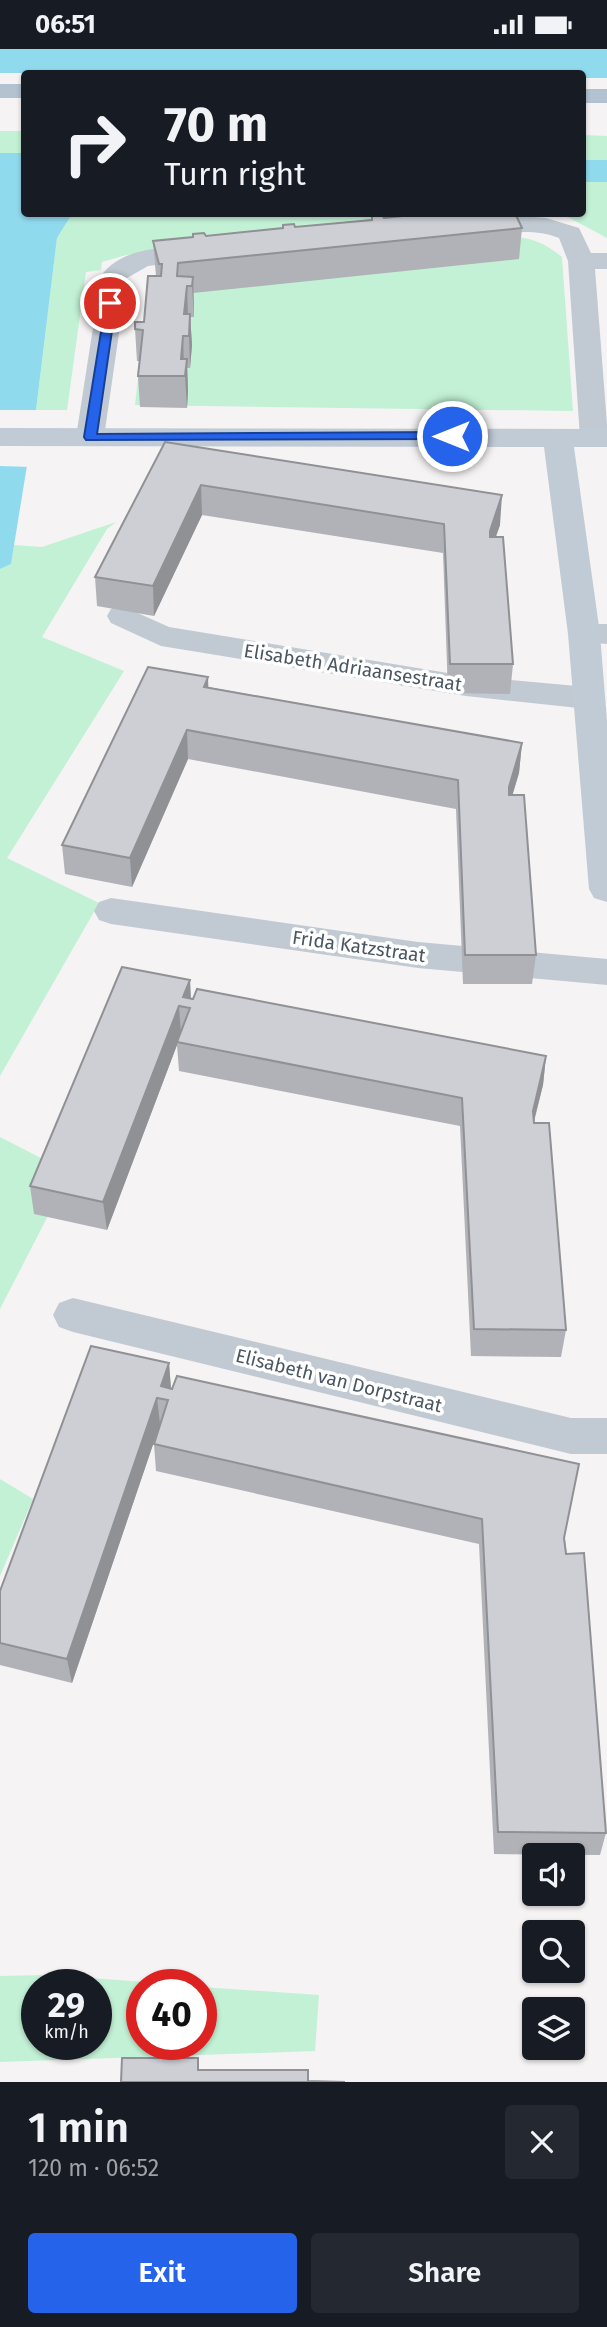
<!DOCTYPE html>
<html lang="en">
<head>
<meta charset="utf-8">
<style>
	body { margin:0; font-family:"Fira Sans",sans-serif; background:#242831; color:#f1f3f6; height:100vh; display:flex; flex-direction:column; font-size:26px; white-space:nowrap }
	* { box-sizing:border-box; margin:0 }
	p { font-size:23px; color:#9ea1a6 }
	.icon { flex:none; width:38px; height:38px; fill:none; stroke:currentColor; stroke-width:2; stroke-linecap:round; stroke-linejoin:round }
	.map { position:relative; height:2033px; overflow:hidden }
	.sheet { display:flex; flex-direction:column; background:#171b24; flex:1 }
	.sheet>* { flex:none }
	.guide { position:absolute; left:21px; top:21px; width:565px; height:147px; border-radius:7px; box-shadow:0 2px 5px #0004; background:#171b24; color:#f1f3f6; overflow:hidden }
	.buttons { position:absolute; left:522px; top:1794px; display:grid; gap:14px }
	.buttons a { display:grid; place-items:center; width:63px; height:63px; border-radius:7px; background:#171b24; box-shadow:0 2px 5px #0004; font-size:35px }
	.speed { position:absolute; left:21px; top:1920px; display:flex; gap:14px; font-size:35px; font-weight:700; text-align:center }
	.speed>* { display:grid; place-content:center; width:91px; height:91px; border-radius:50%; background:#171b24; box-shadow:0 2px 5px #0004; line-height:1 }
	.speed small { font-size:18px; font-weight:400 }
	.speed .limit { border:10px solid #d22; background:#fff; color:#111 }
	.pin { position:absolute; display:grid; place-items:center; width:60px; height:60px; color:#fff; margin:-30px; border:4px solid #fff; border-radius:50%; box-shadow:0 2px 7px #0007 }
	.me { position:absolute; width:77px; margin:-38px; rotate:270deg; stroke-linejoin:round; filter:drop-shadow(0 0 5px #0008) }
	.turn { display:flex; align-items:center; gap:24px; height:147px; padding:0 28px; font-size:32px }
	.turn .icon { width:91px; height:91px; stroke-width:2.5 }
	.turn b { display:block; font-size:49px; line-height:60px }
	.round { display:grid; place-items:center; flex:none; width:74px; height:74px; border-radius:7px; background:#242831 }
	.overview { display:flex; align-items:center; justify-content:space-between; height:119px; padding:0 28px }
	h1 { font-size:42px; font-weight:600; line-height:52px }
	.button { display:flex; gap:14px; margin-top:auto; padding:14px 28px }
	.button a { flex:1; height:80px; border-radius:7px; background:#2563eb; color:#fff; font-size:28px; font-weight:600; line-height:80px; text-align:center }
	.button a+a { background:#242831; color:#f1f3f6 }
	.status { display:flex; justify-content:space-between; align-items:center; height:49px; padding:0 35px; background:#171b24; direction:ltr }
	.status svg { height:19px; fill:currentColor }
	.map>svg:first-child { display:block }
</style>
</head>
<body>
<div class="status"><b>06:51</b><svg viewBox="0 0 49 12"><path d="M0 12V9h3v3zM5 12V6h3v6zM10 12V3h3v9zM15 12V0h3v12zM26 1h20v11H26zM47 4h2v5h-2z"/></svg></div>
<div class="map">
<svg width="607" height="2033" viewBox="0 0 607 2033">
	<rect width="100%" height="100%" fill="#f5f3f3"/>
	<path fill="#c3f1d5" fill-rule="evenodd" d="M0 82H24V104H0Z
		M583 86 607 87V111H583Z
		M583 133H607V189L564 166 541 165 126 206 102 213 101 221 86 223 67 361H36L57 189 72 165 583 164Z
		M514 188C532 188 549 197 562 208L573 362 135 356 150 227Z
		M116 473 107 480 42 588 124 622 7 809 99 854 0 1027V520L11 515 14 496 42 498Z
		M0 1088 70 1124 0 1260Z
		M0 1430 33 1450 0 1527Z
		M47 1926 174 1935 142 1936V1995H201V1938L319 1946 315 2002 0 2013V1927ZM37 1936H96V1995H37Z"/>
	<path fill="#90daee" d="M0 0H607V29H583V24H0Z
		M0 104H24V164L72 165 57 189 36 361 11 515 0 520Z
		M583 111H607V133H583Z"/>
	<path fill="#f5f3f3" d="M0 361H40L30 418 0 417Z"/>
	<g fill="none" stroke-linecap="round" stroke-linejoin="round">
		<path fill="#c1cad2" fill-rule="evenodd" d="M520 167 546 169 579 179 591 204H607V220H595L607 375V391L604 395 594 397 584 395 580 389 568 212 559 189C524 175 492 191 460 183L456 178 460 173Z
			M202 196 211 199 215 204 211 209 148 217 127 229 104 388 100 394 90 396 80 394 76 388 101 227C123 196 168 199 202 196Z
			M122 557 169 578 466 627 588 638 599 642 604 649 599 656 588 660 466 647 161 597 111 574 107 567 111 560Z
			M584 575H607V595L573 592 569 585 573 578Z
			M111 849 418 893 607 910V936L418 919 111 875 99 871 94 862 99 853Z
			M73 1249 571 1369H607V1405H571L73 1283 59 1278 53 1266 59 1254Z"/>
		<path fill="#c1cbd6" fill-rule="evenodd" d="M0 379 607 380V398H574L600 585 607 672V853L594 849 589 840 568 585 544 398 0 397Z"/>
		<path fill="#b3c2d1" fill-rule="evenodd" d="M0 35H24V49H0Z
			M583 40H607V54H583Z"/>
	</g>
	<path fill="#b0b2b7" d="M384 169 522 179 519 210 193 244 194 268H190L192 296 190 319H187L188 342 187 359 140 358 138 327 140 312H137L135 280 144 273 156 227 153 192Z
		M165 393 500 476 496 488 513 615 510 645 448 644 443 504 202 466 154 567 97 557 95 528Z
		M208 628V638L522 694 519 724 512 746 536 906 532 935H463L456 760 188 710 132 838 65 825 62 796Z
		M190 931 191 949 546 1007 543 1036 534 1073 566 1281 561 1308 471 1307 460 1077 179 1022 177 996 107 1181 34 1165 30 1137Z
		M169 1314 171 1339 565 1491 606 1784 600 1806 494 1805 479 1495 156 1422 154 1395 160 1375 72 1634 0 1616V1542Z"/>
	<path fill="#909195" d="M193 228 194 259V268L192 237Z
		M187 237 188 268 184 265Z
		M190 265 192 296 190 319 189 287Z
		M183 287 184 318 181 310Z
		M187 310 188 342 187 359 185 327Z
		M201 436 202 466 154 567 153 537Z
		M502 446 500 476 487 511 490 482Z
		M208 628 209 658 204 638Z
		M187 681 188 710 132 838 130 809Z
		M522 694 519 724 506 768 509 738Z
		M190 931 191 960 183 948Z
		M179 957 181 986 177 993V996L107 1181 103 1153Z
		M546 1007 543 1036 529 1091 533 1062Z
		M169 1314 171 1341 161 1337Z
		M157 1349 160 1375 72 1634 67 1610Z"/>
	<path fill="#cdcfd5" stroke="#909195" stroke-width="2" d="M432 164H515L522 179 178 214 177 227 193 228 192 237H187L184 265H190L189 287H183L181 310H187L185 327H138L143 281 135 280V273H144L148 227H161L162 215H159L153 192 193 188V185L204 184 206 187 283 179V176L294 175 295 178 372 171V167L382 166 384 169Z
		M165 393 502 446 490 482V488H503L513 615H450L444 475 201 436 153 537 95 528Z
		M148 618 208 628 204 638 522 694 509 738V746H524L536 906H465L458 731 187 681 130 809 62 796Z
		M122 918 190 931 183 948 193 950 197 940 546 1007 533 1062 534 1074H549L566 1281 474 1280 462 1049 177 993 190 959 179 957 103 1153 30 1137Z
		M91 1297 169 1314 161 1337 172 1340 177 1327 579 1415 564 1489 566 1505 584 1504 606 1784 498 1783 482 1470 154 1395 168 1351 157 1349 67 1610 0 1594V1542Z
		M122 2009H198V2021H308V2032L345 2033H121Z"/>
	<path fill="#2563eb" stroke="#184099" stroke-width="2" d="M106 252 116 254 97 385 452 383 458 387 452 390 86 391 84 388Z"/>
	<g text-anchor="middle" stroke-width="7" stroke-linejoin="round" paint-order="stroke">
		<g font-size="19" fill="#4a5661" stroke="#fff">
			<text transform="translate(353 618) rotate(9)" y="7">Elisabeth Adriaansestraat</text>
			<text transform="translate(359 897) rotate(8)" y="7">Frida Katzstraat</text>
			<text transform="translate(339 1331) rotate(14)" y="7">Elisabeth van Dorpstraat</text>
		</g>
	</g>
</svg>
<div class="buttons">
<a><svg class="icon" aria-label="sound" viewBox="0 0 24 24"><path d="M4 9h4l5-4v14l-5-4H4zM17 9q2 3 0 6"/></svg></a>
<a><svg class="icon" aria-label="search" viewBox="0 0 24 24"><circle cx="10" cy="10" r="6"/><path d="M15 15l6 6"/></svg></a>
<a><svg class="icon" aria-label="layers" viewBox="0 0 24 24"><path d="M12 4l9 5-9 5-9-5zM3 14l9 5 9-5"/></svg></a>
</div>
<div class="speed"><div>29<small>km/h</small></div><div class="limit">40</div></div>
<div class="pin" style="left:110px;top:254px;background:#d93025"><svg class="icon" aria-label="arrive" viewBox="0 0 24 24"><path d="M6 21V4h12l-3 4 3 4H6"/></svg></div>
<svg class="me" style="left:452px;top:387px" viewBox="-20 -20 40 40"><circle r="17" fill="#2563eb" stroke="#fff" stroke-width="3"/><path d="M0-11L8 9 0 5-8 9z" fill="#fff"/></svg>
<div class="guide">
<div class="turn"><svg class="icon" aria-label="right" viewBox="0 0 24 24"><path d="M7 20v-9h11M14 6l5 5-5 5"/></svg><div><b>70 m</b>Turn right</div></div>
</div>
</div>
<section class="sheet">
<div class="overview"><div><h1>1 min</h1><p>120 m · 06:52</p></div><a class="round"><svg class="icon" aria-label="close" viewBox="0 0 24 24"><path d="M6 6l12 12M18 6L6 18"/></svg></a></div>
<div class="button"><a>Exit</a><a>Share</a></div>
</section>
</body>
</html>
